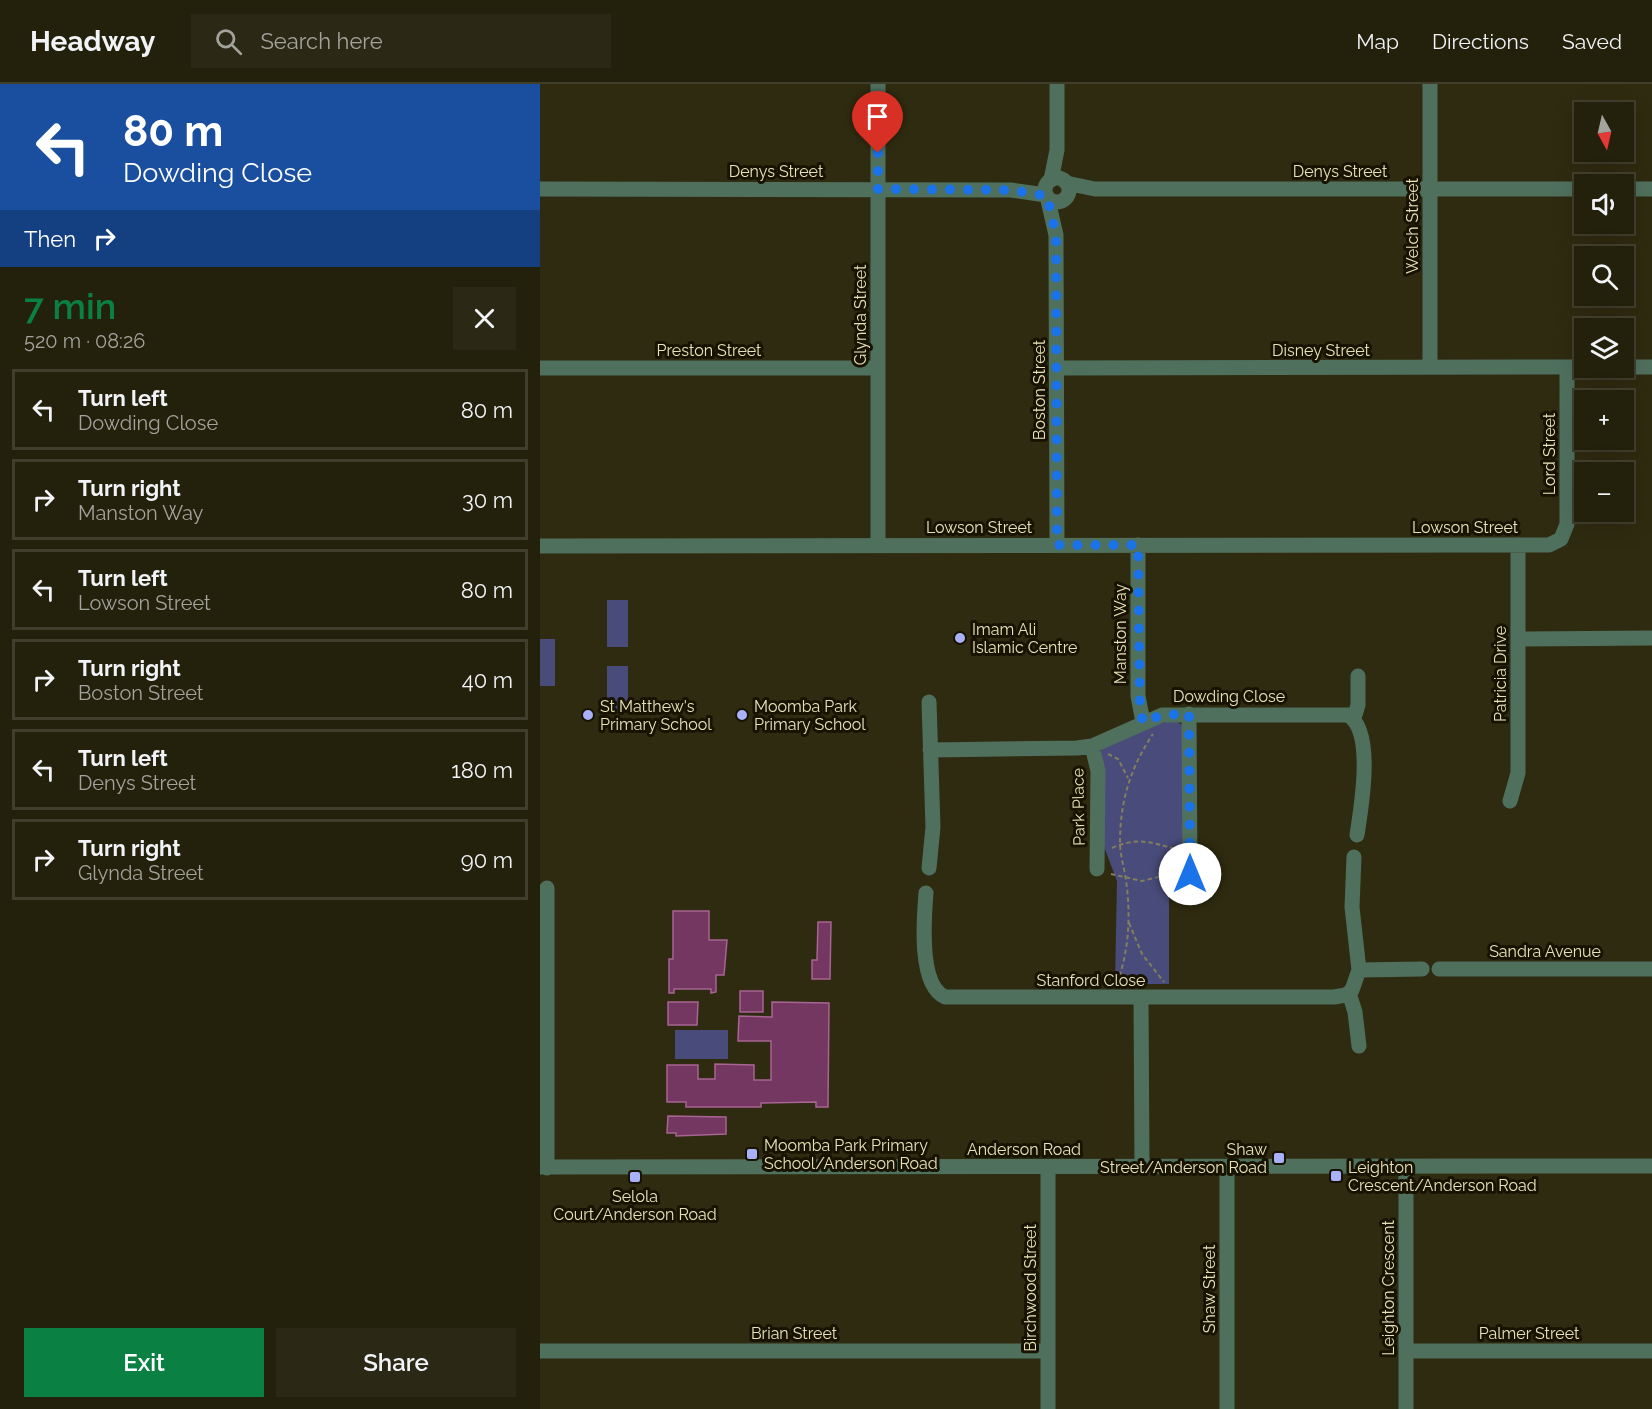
<!DOCTYPE html>
<html lang="en">
<head>
<meta charset="utf-8">
<style>
	body { margin:0; font-family:Raleway,sans-serif; background:#2b2815; color:#f1f3f6; height:100vh; display:flex; flex-direction:column; font-size:22px; white-space:nowrap }
	* { box-sizing:border-box; margin:0 }
	p { font-size:20px; color:#a3a39d }
	.icon { flex:none; width:33px; height:33px; fill:none; stroke:currentColor; stroke-width:2; stroke-linecap:round; stroke-linejoin:round }
	.map { position:relative; flex:1; overflow:hidden }
	.panel { display:flex; flex-direction:column; background:#23200c; width:540px }
	.panel>* { flex:none }
	.banner { background:#1a4fa0; color:#fff; overflow:hidden }
	.needle { width:39px; rotate:172deg }
	.tools { position:absolute; left:1034px; top:18px; display:grid; gap:12px }
	.tools a { display:grid; place-items:center; width:60px; height:60px; border-radius:0px; background:#23200c; box-shadow:0 6px 24px #0002,0 0 0 2px #403e2d; font-size:30px }
	.pin { position:absolute; display:grid; place-items:center; width:51px; height:51px; color:#fff; margin:-62px -26px; border-radius:50% 50% 50% 0; rotate:-45deg; box-shadow:0 0 6px #0007 }
	.pin .icon { rotate:45deg }
	.me { position:absolute; width:66px; margin:-33px; rotate:0deg; stroke-linejoin:round; filter:drop-shadow(0 0 4px #0008) }
	.turn { display:flex; align-items:center; gap:21px; height:126px; padding:0 24px; font-size:27px }
	.turn .icon { width:78px; height:78px; stroke-width:2.5 }
	.turn b { display:block; font-size:42px; line-height:51px }
	.then { display:flex; align-items:center; height:57px; padding:0 24px; background:#0003; gap:12px; font-size:22px }
	.round { display:grid; place-items:center; flex:none; width:63px; height:63px; border-radius:0px; background:#2b2815 }
	.head { display:flex; align-items:center; justify-content:space-between; height:102px; padding:0 24px }
	h1 { font-size:36px; font-weight:600; line-height:45px; color:#0b8043 }
	.button { display:flex; gap:12px; margin-top:auto; padding:12px 24px }
	.button a { flex:1; height:69px; border-radius:0px; background:#0b8043; color:#fff; font-size:24px; font-weight:600; line-height:69px; text-align:center }
	.button a+a { background:#2b2815; color:#f1f3f6 }
	ul { padding:0; list-style:none }
	li { display:flex; align-items:center; gap:18px; height:81px; margin:0 12px 9px; padding:0 12px; border:3px solid #403e2d; border-radius:0px }
	li div { flex:1 }
	li b { display:block; font-size:22px }
	li em { font-style:normal }
	header { display:flex; align-items:center; gap:36px; box-sizing:border-box; height:84px; padding:0 30px; background:#23200c; border-bottom:2px solid #403e2d }
	header strong { font-size:28px }
	nav { display:flex; gap:33px; margin-inline-start:auto; font-size:21px }
	.search { width:420px; height:54px; background:#2b2815; display:flex; align-items:center; gap:15px; box-sizing:border-box; padding:0 21px; border-radius:0px; color:#a3a39d; font-size:22px }
	main { display:flex; flex:1; min-height:0 }
	.map>svg:first-child { display:block }
</style>
</head>
<body>
<header>
<strong>Headway</strong>
<div class="search"><svg class="icon" aria-label="search" viewBox="0 0 24 24"><circle cx="10" cy="10" r="6"/><path d="M15 15l6 6"/></svg>Search here</div>
<nav><a>Map</a><a>Directions</a><a>Saved</a></nav>
</header>
<main>
<section class="panel">
<div class="banner">
<div class="turn"><svg class="icon" aria-label="left" viewBox="0 0 24 24"><path d="M17 20v-9H6M10 6l-5 5 5 5"/></svg><div><b>80 m</b>Dowding Close</div></div>
<div class="then">Then<svg class="icon" aria-label="right" viewBox="0 0 24 24"><path d="M7 20v-9h11M14 6l5 5-5 5"/></svg></div>
</div>
<div class="head"><div><h1>7 min</h1><p>520 m · 08:26</p></div><a class="round"><svg class="icon" aria-label="close" viewBox="0 0 24 24"><path d="M6 6l12 12M18 6L6 18"/></svg></a></div>
<ul>
<li><svg class="icon" aria-label="left" viewBox="0 0 24 24"><path d="M17 20v-9H6M10 6l-5 5 5 5"/></svg><div><b>Turn left</b><p>Dowding Close</p></div><em>80 m</em></li>
<li><svg class="icon" aria-label="right" viewBox="0 0 24 24"><path d="M7 20v-9h11M14 6l5 5-5 5"/></svg><div><b>Turn right</b><p>Manston Way</p></div><em>30 m</em></li>
<li><svg class="icon" aria-label="left" viewBox="0 0 24 24"><path d="M17 20v-9H6M10 6l-5 5 5 5"/></svg><div><b>Turn left</b><p>Lowson Street</p></div><em>80 m</em></li>
<li><svg class="icon" aria-label="right" viewBox="0 0 24 24"><path d="M7 20v-9h11M14 6l5 5-5 5"/></svg><div><b>Turn right</b><p>Boston Street</p></div><em>40 m</em></li>
<li><svg class="icon" aria-label="left" viewBox="0 0 24 24"><path d="M17 20v-9H6M10 6l-5 5 5 5"/></svg><div><b>Turn left</b><p>Denys Street</p></div><em>180 m</em></li>
<li><svg class="icon" aria-label="right" viewBox="0 0 24 24"><path d="M7 20v-9h11M14 6l5 5-5 5"/></svg><div><b>Turn right</b><p>Glynda Street</p></div><em>90 m</em></li>
</ul>
<div class="button"><a>Exit</a><a>Share</a></div>
</section>
<div class="map">
<svg width="1112" height="1325" viewBox="0 0 1112 1325">
	<rect width="100%" height="100%" fill="#2f2b10"/>
	<path fill="#494c7a" d="M67 516H88V563H67Z
		M0 555H15V602H0Z
		M67 582H88V628H67Z
		M636 637 642 641 645 773 629 799V900H575L577 797 563 760 559 673 561 666 608 640Z
		M135 946H188V975H135Z"/>
	<path fill="#733762" stroke="#a86493" stroke-width="1.5" d="M133 827H169V856H187L184 891H176V908L171 909V905H134V909H129V875H133Z
		M278 838H291L290 895H272V876H277Z
		M200 907H223V928H200Z
		M128 918H158L157 941H128Z
		M232 918 289 919 288 1023H276V1018L221 1019V1023H146V1018H127V981H158V995H175V980L214 981V996H231V957H198L199 932 232 933Z
		M128 1032 186 1033V1050L136 1052V1049H127Z"/>
	<g fill="none" stroke-linecap="round" stroke-linejoin="round">
		<path stroke="#837e5d" stroke-width="2" stroke-dasharray="4.5 3" stroke-linecap="butt" d="M568 670 578 675 588 694
			M572 764C596 753 611 758 635 765
			M571 790 602 797 635 789
			M589 839 602 870 624 898
			M577 899C590 865 591 825 585 790 583 780 580 769 580 758 580 718 590 684 613 650"/>
		<path stroke="#50705e" stroke-width="15" d="M338 0V461
			M890 0V283
			M505 106a12 12 0 1 1 24 0a12 12 0 1 1-24 0Z
			M511 96 517 66V0
			M526 99 555 105H1044
			M0 105 471 106 506 111
			M1083 105H1112
			M507 112 516 151 517 461
			M1083 283H1112
			M0 284H338
			M518 284 1044 283
			M598 461V612L603 638
			M0 462 1009 461 1021 455 1027 440V283
			M978 555 1112 554
			M389 618 393 743 389 784
			M649 630 650 790
			M814 634 818 621V592
			M552 662 558 687 557 785
			M390 666 537 664 552 662 622 631H808C835 647 821 724 817 751
			M970 717 978 689V461
			M386 809C384 834 378 901 405 913H794L806 911 812 906 819 886 812 823 814 773
			M899 885H1112
			M819 886 882 885
			M809 909 815 928 819 962
			M601 914 602 1083
			M0 1083 1112 1082
			M508 1083V1325
			M866 1083V1325
			M7 1084V804
			M0 1267H508
			M866 1267H1112
			M687 1325V1084"/>
	</g>
	<g fill="none" stroke-linecap="round" stroke-linejoin="round">
		<path stroke="#1a73e8" stroke-width="10" stroke-dasharray="0 18" d="M338 69V105L471 106 507 112 516 151 517 461H598L600 626 603 638 622 631 649 630 650 790"/>
	</g>
	<g fill="#a9b0fc" stroke="#181300" stroke-width="2">
		<circle cx="420" cy="554" r="6"/>
		<circle cx="48" cy="631" r="6"/>
		<circle cx="202" cy="631" r="6"/>
		<rect x="206" y="1064" width="12" height="12" rx="3"/>
		<rect x="733" y="1068" width="12" height="12" rx="3"/>
		<rect x="790" y="1086" width="12" height="12" rx="3"/>
		<rect x="89" y="1087" width="12" height="12" rx="3"/>
	</g>
	<g text-anchor="middle" stroke-width="6" stroke-linejoin="round" paint-order="stroke">
		<g font-size="16" fill="#e7e1b9" stroke="#181300">
			<text x="236" y="93">Denys Street</text>
			<text x="800" y="93">Denys Street</text>
			<text transform="translate(872 142) rotate(-90)" y="6">Welch Street</text>
			<text transform="translate(320 231) rotate(-90)" y="6">Glynda Street</text>
			<text x="169" y="272">Preston Street</text>
			<text x="781" y="272">Disney Street</text>
			<text transform="translate(499 306) rotate(-90)" y="6">Boston Street</text>
			<text transform="translate(1009 370) rotate(-90)" y="6">Lord Street</text>
			<text x="439" y="449">Lowson Street</text>
			<text x="925" y="449">Lowson Street</text>
			<text transform="translate(580 550) rotate(-90)" y="6">Manston Way</text>
			<text transform="translate(960 590) rotate(-90)" y="6">Patricia Drive</text>
			<text x="689" y="618">Dowding Close</text>
			<text transform="translate(538 723) rotate(-91)" y="6">Park Place</text>
			<text x="1005" y="873">Sandra Avenue</text>
			<text x="551" y="902">Stanford Close</text>
			<text x="484" y="1071">Anderson Road</text>
			<text transform="translate(490 1204) rotate(-90)" y="6">Birchwood Street</text>
			<text transform="translate(848 1204) rotate(-90)" y="6">Leighton Crescent</text>
			<text transform="translate(669 1205) rotate(-90)" y="6">Shaw Street</text>
			<text x="254" y="1255">Brian Street</text>
			<text x="989" y="1255">Palmer Street</text>
		</g>
		<g font-size="16" fill="#e7e1b9" stroke="#181300" text-anchor="start">
			<text x="432" y="551">Imam Ali<tspan x="432" dy="18">Islamic Centre</tspan></text>
			<text x="60" y="628">St Matthew's<tspan x="60" dy="18">Primary School</tspan></text>
			<text x="214" y="628">Moomba Park<tspan x="214" dy="18">Primary School</tspan></text>
			<text x="224" y="1067">Moomba Park Primary<tspan x="224" dy="18">School/Anderson Road</tspan></text>
			<text x="727" y="1071" text-anchor="end">Shaw<tspan x="727" dy="18">Street/Anderson Road</tspan></text>
			<text x="808" y="1089">Leighton<tspan x="808" dy="18">Crescent/Anderson Road</tspan></text>
			<text x="95" y="1118" text-anchor="middle">Selola<tspan x="95" dy="18">Court/Anderson Road</tspan></text>
		</g>
	</g>
</svg>
<div class="tools">
<a><svg class="needle" viewBox="-14 -14 28 28"><path d="M0-13l5 13h-10z" fill="#e53935"/><path d="M0 13l5-13h-10z" fill="#a3a39d"/></svg></a>
<a><svg class="icon" aria-label="sound" viewBox="0 0 24 24"><path d="M4 9h4l5-4v14l-5-4H4zM17 9q2 3 0 6"/></svg></a>
<a><svg class="icon" aria-label="search" viewBox="0 0 24 24"><circle cx="10" cy="10" r="6"/><path d="M15 15l6 6"/></svg></a>
<a><svg class="icon" aria-label="layers" viewBox="0 0 24 24"><path d="M12 4l9 5-9 5-9-5zM3 14l9 5 9-5"/></svg></a>
<a>+</a>
<a>−</a>
</div>
<div class="pin" style="left:338px;top:69px;background:#d93025"><svg class="icon" aria-label="arrive" viewBox="0 0 24 24"><path d="M6 21V4h12l-3 4 3 4H6"/></svg></div>
<svg class="me" style="left:650px;top:790px" viewBox="-20 -20 40 40"><circle r="19" fill="#fff"/><path d="M0-13L10 11 0 6-10 11z" fill="#1a73e8"/></svg>
</div>
</main>
</body>
</html>
